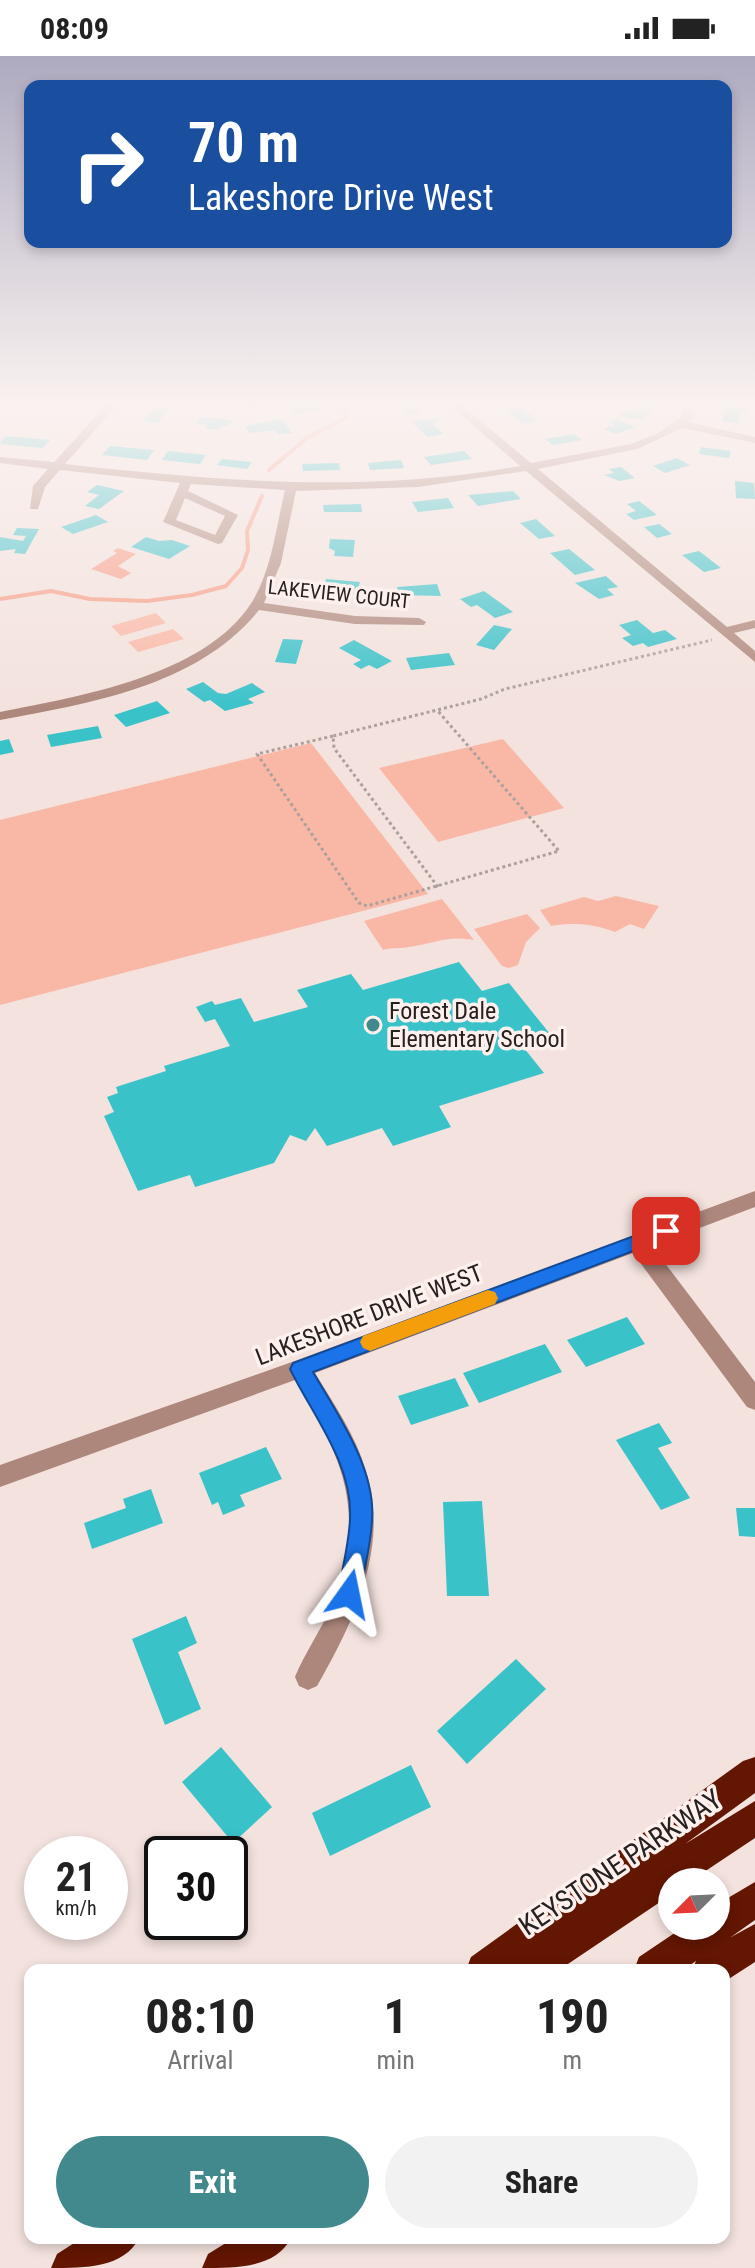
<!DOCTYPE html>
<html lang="en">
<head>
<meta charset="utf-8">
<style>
	body { margin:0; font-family:"Roboto Condensed",sans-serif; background:#f2f2f2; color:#222; height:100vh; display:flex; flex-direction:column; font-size:30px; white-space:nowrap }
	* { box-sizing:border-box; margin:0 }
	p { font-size:26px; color:#767676 }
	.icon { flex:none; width:44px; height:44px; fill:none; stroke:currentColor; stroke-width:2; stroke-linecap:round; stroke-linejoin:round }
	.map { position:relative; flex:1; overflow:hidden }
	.details { position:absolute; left:24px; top:1908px; width:706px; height:280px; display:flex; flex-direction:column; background:#fff; border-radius:16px; box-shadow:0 4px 12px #0003 }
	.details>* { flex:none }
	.guide { position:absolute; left:24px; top:24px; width:708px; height:168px; border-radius:16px; box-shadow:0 4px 12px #0003; background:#1a4fa0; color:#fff; overflow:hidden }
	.needle { width:52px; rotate:246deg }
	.fabs { position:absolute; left:658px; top:1812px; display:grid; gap:16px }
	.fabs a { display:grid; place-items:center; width:72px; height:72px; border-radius:50%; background:#fff; box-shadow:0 4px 12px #0003; font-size:40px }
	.speed { position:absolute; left:24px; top:1780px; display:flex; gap:16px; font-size:40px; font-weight:700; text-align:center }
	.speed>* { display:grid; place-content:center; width:104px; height:104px; border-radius:50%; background:#fff; box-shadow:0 4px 12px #0003; line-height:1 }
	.speed small { font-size:20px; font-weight:400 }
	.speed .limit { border:4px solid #111; border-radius:12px; background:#fff; color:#111 }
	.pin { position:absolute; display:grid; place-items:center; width:68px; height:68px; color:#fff; margin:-34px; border-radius:16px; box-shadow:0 4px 12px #0006 }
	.me { position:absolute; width:88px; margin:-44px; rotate:12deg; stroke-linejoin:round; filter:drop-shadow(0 0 6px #0008) }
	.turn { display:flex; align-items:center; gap:28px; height:168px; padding:0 32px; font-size:36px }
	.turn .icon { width:104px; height:104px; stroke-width:2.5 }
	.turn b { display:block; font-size:56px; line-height:68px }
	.eta { display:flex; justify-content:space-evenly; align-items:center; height:136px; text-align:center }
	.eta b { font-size:48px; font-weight:700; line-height:56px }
	.button { display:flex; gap:16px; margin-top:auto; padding:16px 32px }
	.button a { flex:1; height:92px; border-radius:48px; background:#41898d; color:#fff; font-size:32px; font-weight:700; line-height:92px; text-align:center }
	.button a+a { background:#f2f2f2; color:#222 }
	.status { display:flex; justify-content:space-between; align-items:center; height:56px; padding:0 40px; background:#fff; direction:ltr }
	.status svg { height:22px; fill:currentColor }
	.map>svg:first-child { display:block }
</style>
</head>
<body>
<div class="status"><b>08:09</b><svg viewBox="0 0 49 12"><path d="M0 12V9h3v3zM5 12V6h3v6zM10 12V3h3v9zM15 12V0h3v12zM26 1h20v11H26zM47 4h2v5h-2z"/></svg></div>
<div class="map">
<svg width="755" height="2212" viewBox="0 0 755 2212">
	<rect width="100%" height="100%" fill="#f3e2dd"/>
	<path fill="#f9b8a6" d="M156 557 166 567 121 580 111 570Z
		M173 573 184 583 138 596 128 586Z
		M503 683 564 752 438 786 379 712Z
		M311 687 428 838 0 949V764Z
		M616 840 659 850 644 873 630 868 615 876C593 868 575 866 551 870L540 854 584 841 598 845Z
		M442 843 474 884C446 879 436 887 409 891 400 893 393 891 383 894L364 865Z
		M527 858 540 872 526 886 518 909 509 912 502 910 474 873Z"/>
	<path fill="#f69c85" d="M118 492 136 498 118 510 131 517 121 523 91 513 117 497 113 495Z"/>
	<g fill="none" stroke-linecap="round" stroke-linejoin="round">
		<path stroke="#f69c85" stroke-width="4" d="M269 414 308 381 346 362 347 355 336 345
			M0 543 51 535 90 543 147 545 192 539 226 530 242 512 248 494 247 475 262 440"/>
	</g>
	<path fill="#3ac2c9" d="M46 345H76L85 346 80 351 43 348Z
		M405 345H416L419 348 413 349 422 357 408 359 394 347Z
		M297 347 322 349 318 356 291 358Z
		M636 349 655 352 642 364 619 360 623 355 631 357Z
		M519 350 538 365 523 368 504 353Z
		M724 350 741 351 746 354V358L740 357 739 367 723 366Z
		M154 351 169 352 158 367 142 366Z
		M201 361 233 364 228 370H221L218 374 204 372 207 369 196 368Z
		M433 362 438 366 432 368 444 378 428 381 411 366Z
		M282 363 292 377 278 378 275 374 249 377 245 370Z
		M617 363 635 371 616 378 604 373 615 369 609 366Z
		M574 378 582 384 553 389 545 383Z
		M5 380 50 384 43 392 0 388Z
		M110 390 154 394 147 404 102 399Z
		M701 391 731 395 729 402 699 398Z
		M168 395 206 399 200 408 162 404Z
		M464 395 472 403 431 409 424 401Z
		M677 402 690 409 665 417 653 410Z
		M222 403 252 406 247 413 217 409Z
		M401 404 404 412 370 414 368 407Z
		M339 407 340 414 303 415 302 408Z
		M621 411 635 422 619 425 604 419 614 417 609 413Z
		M735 425 754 427 755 443 736 442Z
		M97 429 124 435 99 453 85 450 99 439 87 436Z
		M513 435 521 443 478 450 468 439Z
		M448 442 454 452 418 456 412 446Z
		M639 445 657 459 634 464 626 458 636 455 627 448Z
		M361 448 362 456H324L323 449Z
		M96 459 108 466 73 478 61 471Z
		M536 463 555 480 539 483 520 467Z
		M659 468 672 478 657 482 644 471Z
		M17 472 39 473 25 498 14 497 16 493 0 495V481L23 485 26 480 13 479Z
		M146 481 159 485 172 484 190 490 169 503 131 491Z
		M330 483 355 484 353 501 334 500 335 495 329 492Z
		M569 493 595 514 575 519 550 497Z
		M699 495 721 512 704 516 682 499Z
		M606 520 618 531 607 533 614 539 599 543 575 527Z
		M326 523 360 526 356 539 333 537 334 534 323 533Z
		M437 528 441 540 399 539 397 531Z
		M484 535 513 556 495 562 477 549 471 551 460 543Z
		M637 564 653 577 665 574 677 583 648 591 643 587 633 590 622 582 631 579 619 569Z
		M494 569 512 573 494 594 476 589Z
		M283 583 303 584 296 608 275 606Z
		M354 584 392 605 377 613 369 609 361 613 353 608 361 604 339 592Z
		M449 597 455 609 411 614 406 602Z
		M203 626 218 637 226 638 252 627 265 636 248 643 254 647 225 655 210 644 204 646 186 633Z
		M157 645 170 657 126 671 114 659Z
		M98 670 102 682 51 691 47 679Z
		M9 683 14 696 0 699V685Z
		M459 906 482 935 509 927 550 978 520 987 544 1017 439 1050 451 1071 393 1090 382 1072 327 1090 315 1072 306 1085 290 1079 274 1107 195 1131 190 1119 138 1135 104 1060 114 1056 107 1041 118 1037 116 1031 166 1015 164 1010 230 990 215 963 205 966 196 951 212 945 215 949 241 942 254 966 308 951 297 934 351 918 363 934Z
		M627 1261 645 1288 586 1311 567 1284Z
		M545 1288 562 1316 479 1347 463 1317Z
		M455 1322 469 1350 411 1369 398 1340Z
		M659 1367 672 1387 658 1392 690 1442 661 1454 616 1384Z
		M266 1391 282 1423 240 1439 245 1450 223 1459 218 1446 212 1449 199 1417Z
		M151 1433 163 1467 92 1493 84 1467 126 1452 123 1443Z
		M482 1445 489 1540H447L443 1446Z
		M736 1452H755V1481L739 1480Z
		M186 1560 197 1587 178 1596 201 1653 165 1669 132 1583Z
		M516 1603 546 1633 467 1708 437 1675Z
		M221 1691 272 1751 233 1787 182 1726Z
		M411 1709 431 1751 330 1800 312 1757Z"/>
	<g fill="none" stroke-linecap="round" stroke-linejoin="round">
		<path stroke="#ada09c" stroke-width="3" stroke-dasharray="3 3" stroke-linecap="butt" d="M333 680 257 698 359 847 367 850 559 795 437 654
			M438 831 334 692 333 680 481 643 505 633 712 584"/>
		<path fill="#ae877c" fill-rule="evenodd" d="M110 345H121L65 408C220 425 365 438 520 410L445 345H457L531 407 631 388 658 377 682 361 684 345H694L692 362 688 366 755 381V387L682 372 637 393 538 413 727 571 755 564V572L734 577 755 595V606L526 415 418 431 296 435 281 507 264 547 355 560 419 562 426 566 424 569 355 568 259 554C198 630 90 647 0 664V656C80 640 205 620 252 546 272 513 276 471 285 434L191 428 188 435 238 459 222 487 218 488 163 466 180 427 60 414 45 431 38 453H30L33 430 48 413 0 407V401L54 406ZM185 442 225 460 215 479 176 464Z
			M207 345H246L258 349 253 352Z
			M755 1135V1151L652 1190 755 1326V1354L747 1351 633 1197 315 1317C334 1348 356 1380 366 1415 390 1489 354 1566 317 1630L308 1634 299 1630 295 1621C305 1596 321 1575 331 1550 368 1456 344 1404 295 1324L0 1431V1409L292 1306Z"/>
		<path fill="#631601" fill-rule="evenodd" d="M755 1701V1737L685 1788 755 1745V1782L689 1826H672V1838L559 1914H466L471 1901 743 1705Z
			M755 1826V1864L731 1881 755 1868V1906L724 1926V1914H692L696 1905 683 1914H634L639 1901 685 1870H716V1849Z
			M82 2182H139C124 2212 85 2212 51 2212L57 2198Z
			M234 2182H291C276 2212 236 2212 202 2212L208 2198Z"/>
	</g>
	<linearGradient id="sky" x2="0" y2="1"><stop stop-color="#adaac0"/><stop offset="0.53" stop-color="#faf2f0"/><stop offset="1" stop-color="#faf2f0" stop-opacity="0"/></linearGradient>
	<rect width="755" height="655" fill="url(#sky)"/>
	<path fill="#1a73e8" stroke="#114b97" stroke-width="2" d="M666 1168 673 1170 676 1175 673 1180 313 1316C338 1359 376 1413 372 1464 371 1489 364 1513 360 1538L357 1545 349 1548 341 1545 338 1538C342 1513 349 1488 350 1463 353 1408 313 1360 290 1313L293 1307Z"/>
	<path fill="#f59e0b" d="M488 1234 495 1236 498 1242 495 1248 370 1295 363 1292 360 1286 363 1280Z"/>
	<circle fill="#41898d" stroke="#fef0ec" stroke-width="3" cx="373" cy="969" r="8"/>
	<g text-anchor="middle" stroke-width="7" stroke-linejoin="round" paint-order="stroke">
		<g font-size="20" fill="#26201f" stroke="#fef0ec">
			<text transform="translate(339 538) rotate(6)" y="7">LAKEVIEW COURT</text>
		</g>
		<g font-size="24" fill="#26201f" stroke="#fef0ec" text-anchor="start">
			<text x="389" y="963">Forest Dale<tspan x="389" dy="28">Elementary School</tspan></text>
		</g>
		<g font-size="24" fill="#26201f" stroke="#fef0ec">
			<text transform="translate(369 1259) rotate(-21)" y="8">LAKESHORE DRIVE WEST</text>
		</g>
		<g font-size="28" fill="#26201f" stroke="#fef0ec">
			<text transform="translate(620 1806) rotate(-34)" y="10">KEYSTONE PARKWAY</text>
		</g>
	</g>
</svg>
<div class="fabs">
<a><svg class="needle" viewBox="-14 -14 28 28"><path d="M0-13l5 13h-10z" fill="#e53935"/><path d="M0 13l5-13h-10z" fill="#767676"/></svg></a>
</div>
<div class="speed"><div>21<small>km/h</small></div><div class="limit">30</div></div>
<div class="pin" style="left:666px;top:1175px;background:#d93025"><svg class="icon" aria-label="arrive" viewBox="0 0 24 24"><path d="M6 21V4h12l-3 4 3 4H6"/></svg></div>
<svg class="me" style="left:349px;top:1538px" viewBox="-20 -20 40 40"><path d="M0-17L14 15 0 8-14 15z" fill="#1a73e8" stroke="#fff" stroke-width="4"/></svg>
<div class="guide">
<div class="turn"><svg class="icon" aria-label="right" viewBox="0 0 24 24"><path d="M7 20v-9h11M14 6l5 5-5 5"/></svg><div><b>70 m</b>Lakeshore Drive West</div></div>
</div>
<section class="details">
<div class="eta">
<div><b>08:10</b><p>Arrival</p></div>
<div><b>1</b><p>min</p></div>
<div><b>190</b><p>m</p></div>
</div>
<div class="button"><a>Exit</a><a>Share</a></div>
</section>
</div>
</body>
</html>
